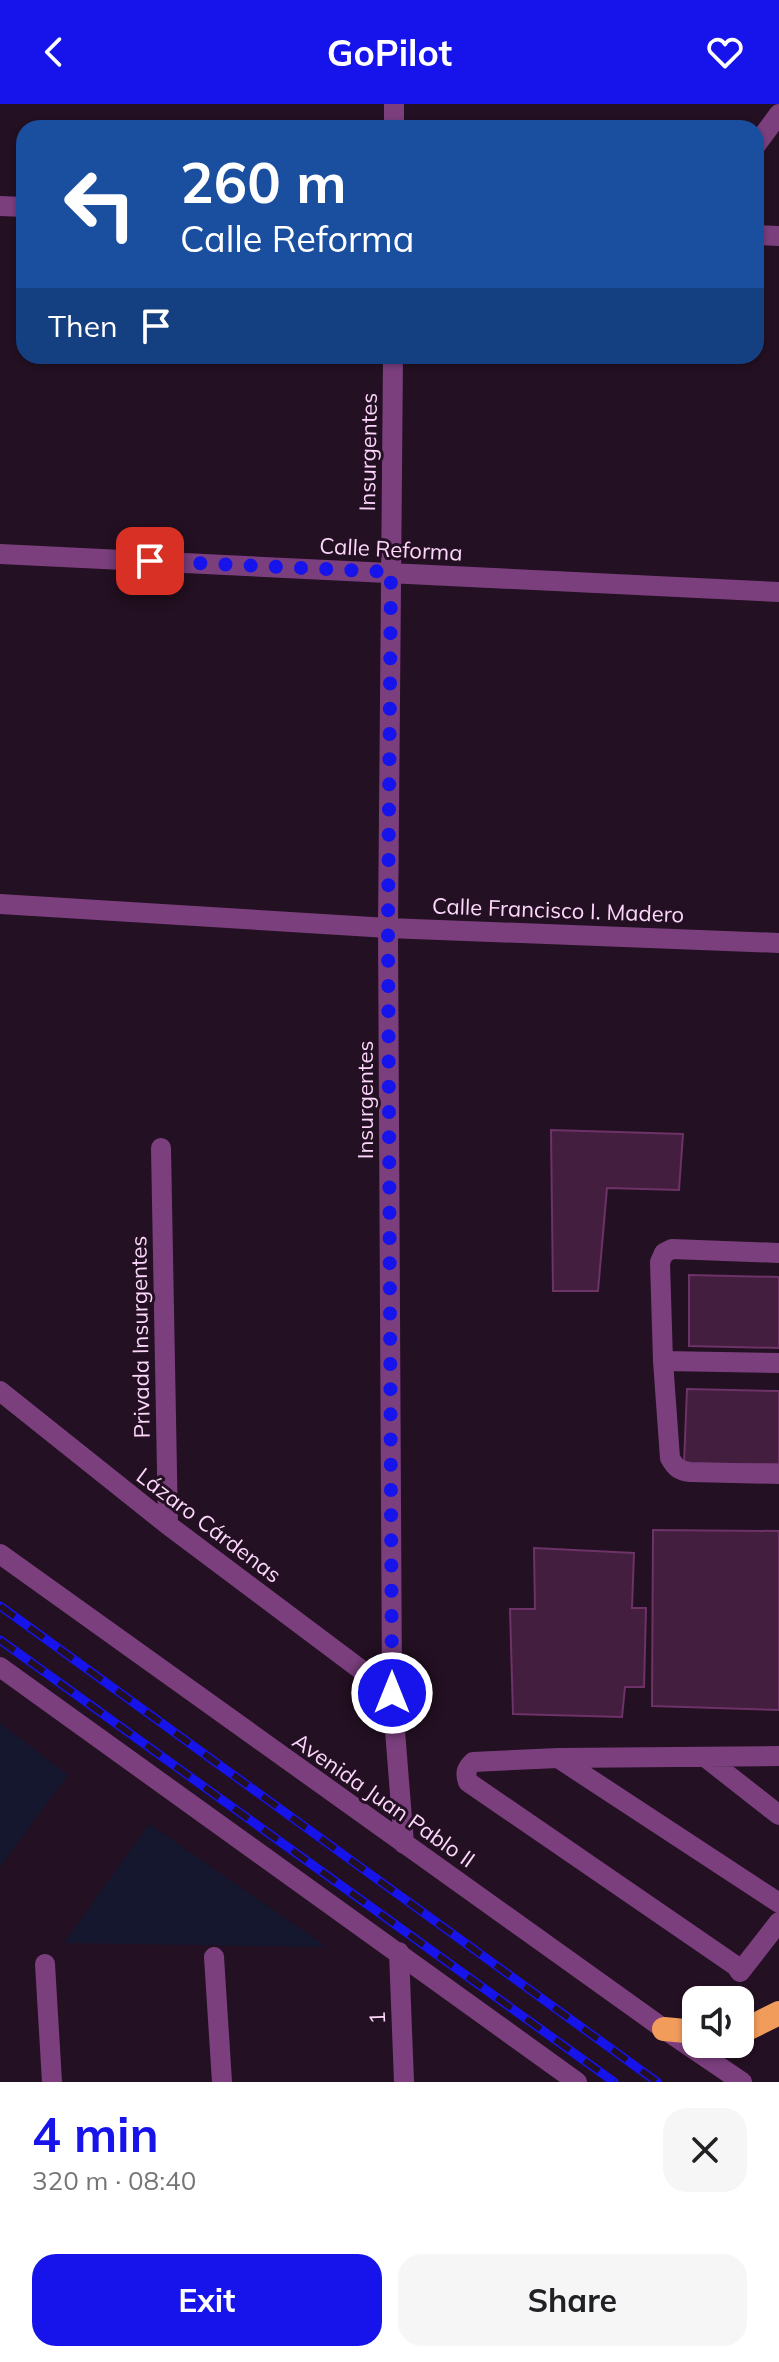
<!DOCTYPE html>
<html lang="en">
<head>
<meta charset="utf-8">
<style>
	body { margin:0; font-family:Mulish,sans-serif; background:#f6f6f6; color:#202124; height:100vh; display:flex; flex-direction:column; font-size:30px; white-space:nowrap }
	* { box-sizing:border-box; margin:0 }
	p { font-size:26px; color:#757577 }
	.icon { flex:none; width:44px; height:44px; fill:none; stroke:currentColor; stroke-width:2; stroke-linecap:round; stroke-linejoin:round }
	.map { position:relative; height:1978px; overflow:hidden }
	.drawer { display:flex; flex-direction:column; background:#fff; flex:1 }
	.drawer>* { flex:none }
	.guide { position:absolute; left:16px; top:16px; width:748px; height:244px; border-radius:24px; box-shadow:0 2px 6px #0004; background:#1a4fa0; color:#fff; overflow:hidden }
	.fabs { position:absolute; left:682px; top:1882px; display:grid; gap:16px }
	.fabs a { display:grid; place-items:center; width:72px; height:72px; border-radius:16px; background:#fff; box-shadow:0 2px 6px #0004; font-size:40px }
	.pin { position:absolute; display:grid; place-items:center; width:68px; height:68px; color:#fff; margin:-34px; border-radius:16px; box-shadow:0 4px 12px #0006 }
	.me { position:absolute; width:88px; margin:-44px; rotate:0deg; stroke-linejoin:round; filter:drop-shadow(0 0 6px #0008) }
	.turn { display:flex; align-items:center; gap:28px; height:168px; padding:0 32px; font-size:36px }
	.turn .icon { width:104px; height:104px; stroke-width:2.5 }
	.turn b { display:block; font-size:56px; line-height:68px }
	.then { display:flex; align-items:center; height:76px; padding:0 32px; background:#0003; gap:16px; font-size:30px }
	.round { display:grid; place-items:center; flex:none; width:84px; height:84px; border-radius:24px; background:#f6f6f6 }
	.headline { display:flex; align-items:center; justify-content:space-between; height:136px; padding:0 32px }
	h1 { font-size:48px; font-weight:700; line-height:60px; color:#1614ea }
	.button { display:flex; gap:16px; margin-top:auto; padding:16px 32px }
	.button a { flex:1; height:92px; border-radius:24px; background:#1614ea; color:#fff; font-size:32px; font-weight:700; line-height:92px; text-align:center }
	.button a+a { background:#f6f6f6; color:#202124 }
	header { display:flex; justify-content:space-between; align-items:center; height:104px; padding:0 32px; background:#1614ea; color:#fff; font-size:36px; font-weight:700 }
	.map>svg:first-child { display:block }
</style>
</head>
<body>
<header><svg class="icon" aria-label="back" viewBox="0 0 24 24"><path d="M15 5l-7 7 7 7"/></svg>GoPilot<svg class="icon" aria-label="heart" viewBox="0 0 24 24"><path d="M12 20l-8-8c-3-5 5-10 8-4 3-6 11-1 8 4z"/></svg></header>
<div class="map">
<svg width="779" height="1978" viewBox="0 0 779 1978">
	<rect width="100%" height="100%" fill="#231022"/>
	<path fill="#14172d" d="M0 1619 68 1671 0 1763Z
		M149 1720 327 1843 64 1839Z"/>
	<path fill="#431e3f" stroke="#6d3266" stroke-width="2" d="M551 1026 683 1030 679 1086 607 1084 598 1187H553Z
		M689 1171 779 1173V1244L689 1242Z
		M687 1285 779 1287V1360H684Z
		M653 1426 779 1427V1606L652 1602Z
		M534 1444 634 1449 632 1504H646L644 1583H625L622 1613 513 1610 510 1505H535Z"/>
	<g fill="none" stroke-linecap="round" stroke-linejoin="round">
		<path stroke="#7b3f7e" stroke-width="20" d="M394 0V24
			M756 41 779 10
			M0 102 24 103
			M756 131 779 132
			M393 252 388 824 392 1589 404 1740
			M0 450 779 488
			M0 800 388 824 779 839
			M161 1044 168 1421
			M779 1149 672 1145 664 1149 660 1158 663 1257 670 1354C675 1363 679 1367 690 1368L779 1370
			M663 1257 779 1259
			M0 1287 168 1421 392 1589
			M0 1450 664 1925 742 1978
			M0 1563 577 1978
			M779 1652 558 1654 473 1658C466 1665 465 1669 468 1678L736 1862 740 1868 779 1818
			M705 1653 779 1711
			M558 1654 779 1799
			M399 1848 404 1978
			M214 1853 222 1978
			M45 1860 52 1978"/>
		<path stroke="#f19c5b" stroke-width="24" d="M664 1925 696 1928
			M740 1926 749 1924 779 1909"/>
		<g stroke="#1614ea" stroke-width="9">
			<path id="rail" d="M0 1502 657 1978
				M0 1536 614 1978"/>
		</g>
		<use href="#rail" stroke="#231022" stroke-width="6" stroke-dasharray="18" stroke-linecap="butt"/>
	</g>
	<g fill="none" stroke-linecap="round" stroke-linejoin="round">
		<path stroke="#1614ea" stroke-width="14" stroke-dasharray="0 25.2" d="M150 457 391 468 388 824 392 1589"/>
	</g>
	<g text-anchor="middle" stroke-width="6" stroke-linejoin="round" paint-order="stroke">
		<g font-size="22" fill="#fcd6fb" stroke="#231022">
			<text transform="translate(368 348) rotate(-89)" y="8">Insurgentes</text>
			<text transform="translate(391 445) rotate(3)" y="8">Calle Reforma</text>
			<text transform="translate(558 806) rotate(2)" y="8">Calle Francisco I. Madero</text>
			<text transform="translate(365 996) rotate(-90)" y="8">Insurgentes</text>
			<text transform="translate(140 1233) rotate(-91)" y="8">Privada Insurgentes</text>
			<text transform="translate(209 1421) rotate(37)" y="8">Lázaro Cárdenas</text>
			<text transform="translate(384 1696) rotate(35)" y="8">Avenida Juan Pablo II</text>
			<text transform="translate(377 1914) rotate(-92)" y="8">1</text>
		</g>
	</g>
</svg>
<div class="fabs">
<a><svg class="icon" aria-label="sound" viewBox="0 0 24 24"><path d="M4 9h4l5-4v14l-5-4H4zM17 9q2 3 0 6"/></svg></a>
</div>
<div class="pin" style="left:150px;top:457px;background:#d93025"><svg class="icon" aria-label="arrive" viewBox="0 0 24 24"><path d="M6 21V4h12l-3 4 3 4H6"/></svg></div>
<svg class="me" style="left:392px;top:1589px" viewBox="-20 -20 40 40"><circle r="17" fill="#1614ea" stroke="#fff" stroke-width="3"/><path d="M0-11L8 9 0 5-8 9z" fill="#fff"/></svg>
<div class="guide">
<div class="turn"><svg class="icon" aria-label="left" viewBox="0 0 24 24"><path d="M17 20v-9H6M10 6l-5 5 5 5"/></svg><div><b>260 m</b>Calle Reforma</div></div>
<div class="then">Then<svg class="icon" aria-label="arrive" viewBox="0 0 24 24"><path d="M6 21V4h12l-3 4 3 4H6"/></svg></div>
</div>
</div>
<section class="drawer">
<div class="headline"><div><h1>4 min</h1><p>320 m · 08:40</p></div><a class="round"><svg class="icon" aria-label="close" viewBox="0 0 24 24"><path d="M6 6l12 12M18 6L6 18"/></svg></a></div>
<div class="button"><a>Exit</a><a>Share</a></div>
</section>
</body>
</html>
